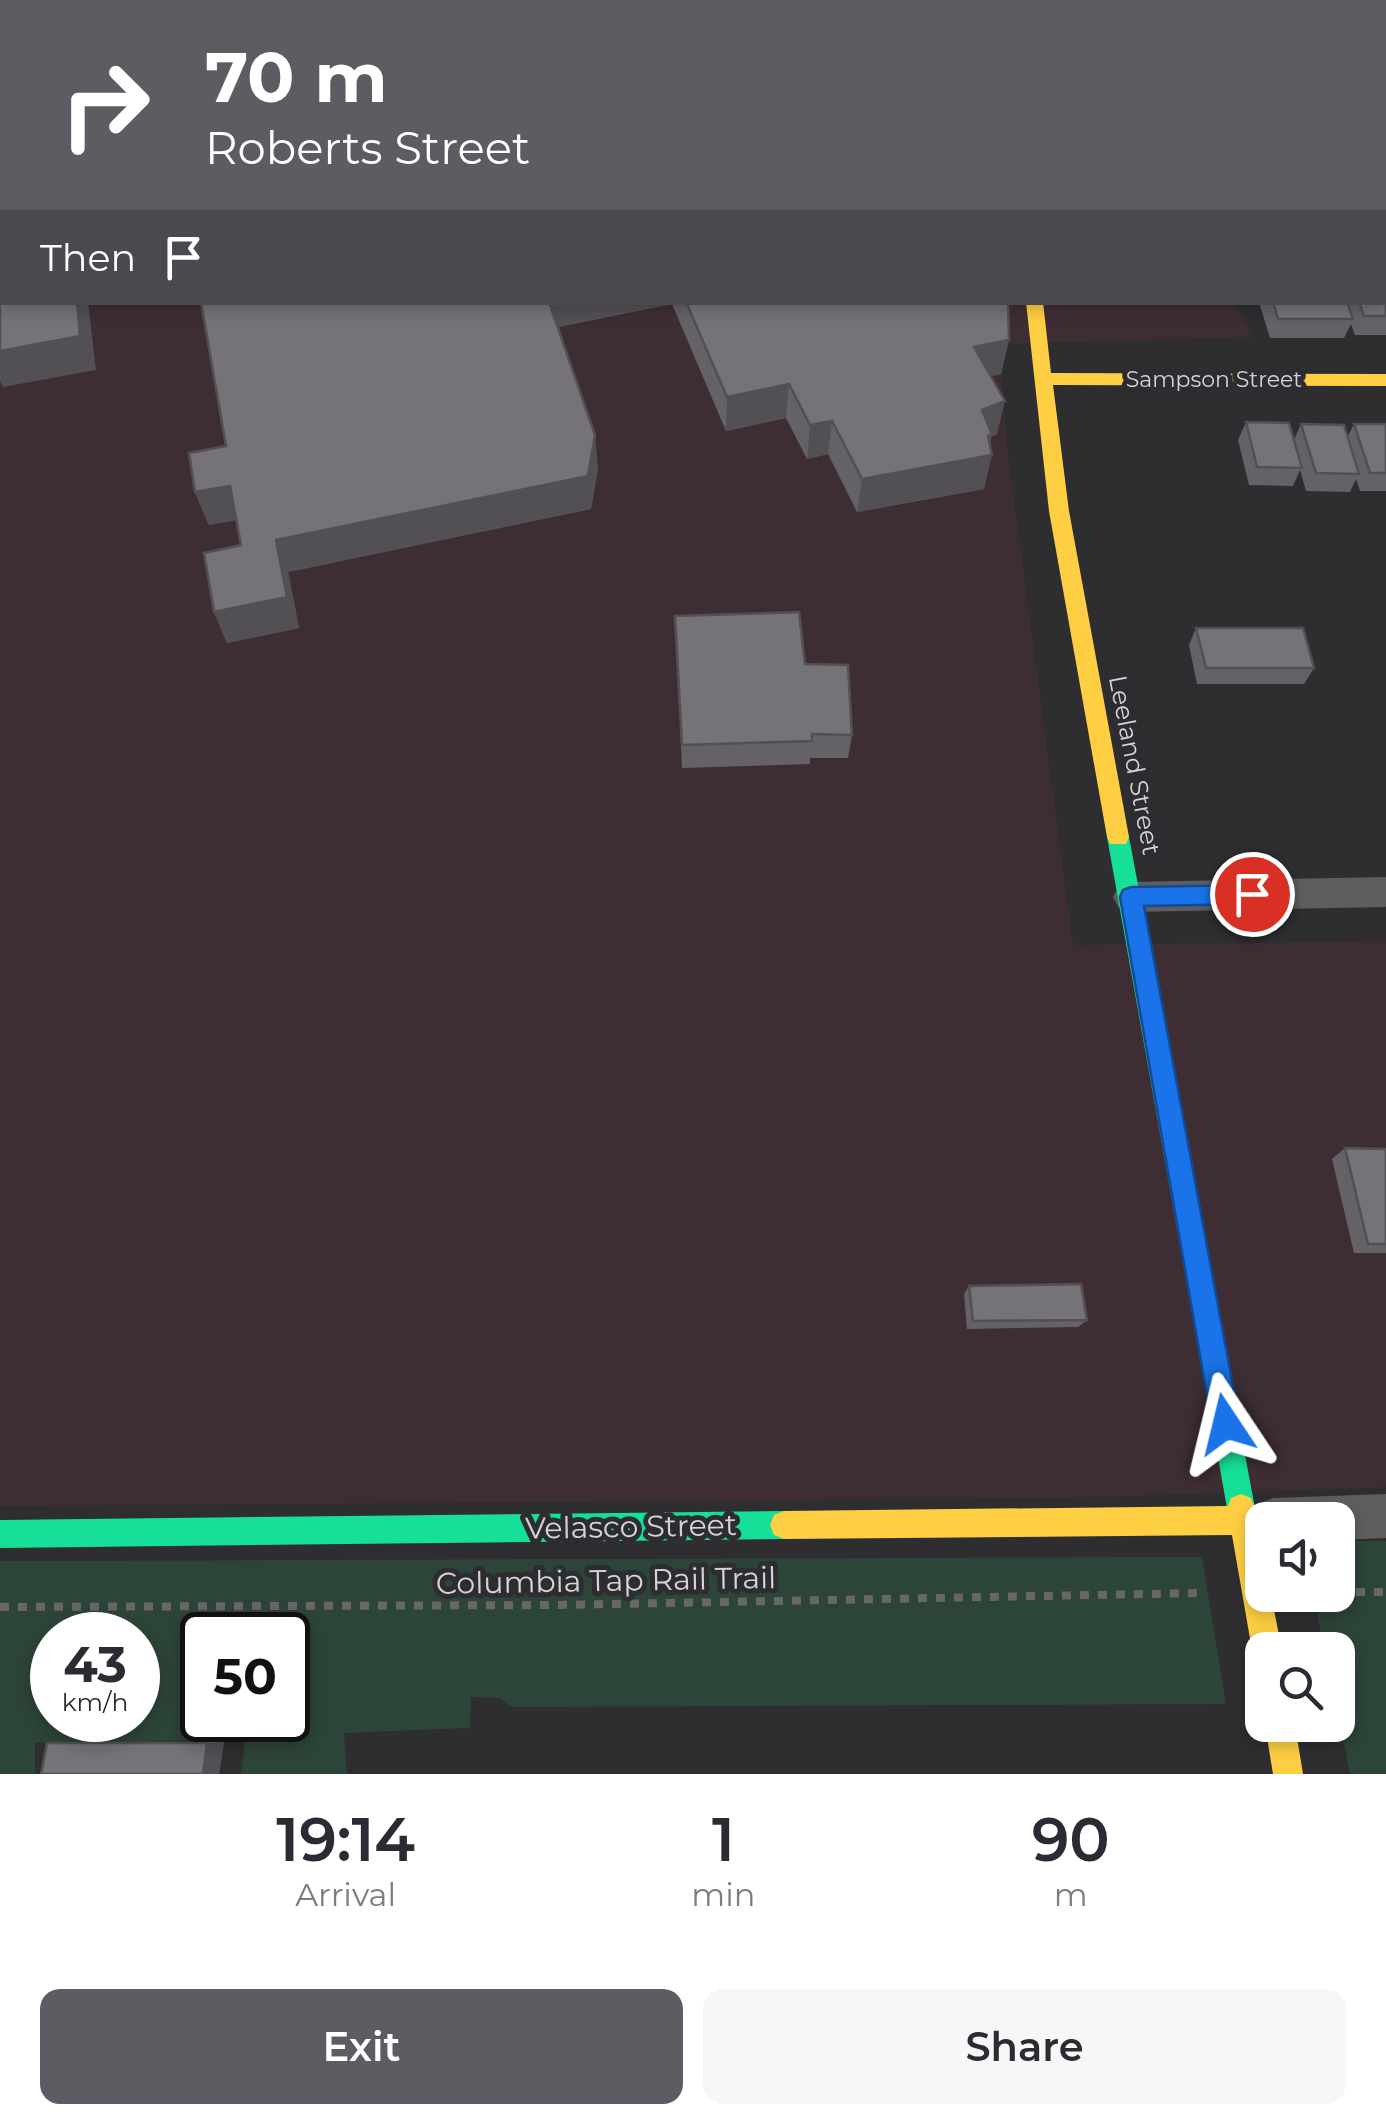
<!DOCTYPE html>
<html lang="en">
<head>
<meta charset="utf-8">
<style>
	body { margin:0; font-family:Montserrat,sans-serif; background:#f7f7f7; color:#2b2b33; height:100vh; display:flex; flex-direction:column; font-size:38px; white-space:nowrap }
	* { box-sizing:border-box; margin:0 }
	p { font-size:32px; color:#7c7c81 }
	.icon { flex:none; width:55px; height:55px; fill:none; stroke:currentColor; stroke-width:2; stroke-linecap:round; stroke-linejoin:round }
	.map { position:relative; height:1774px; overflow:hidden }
	.side { display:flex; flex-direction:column; background:#fff; flex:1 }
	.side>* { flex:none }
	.hud { position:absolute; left:0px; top:0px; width:1388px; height:305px; box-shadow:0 5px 15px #0003; background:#5d5c63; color:#fff; overflow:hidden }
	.buttons { position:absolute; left:1245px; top:1502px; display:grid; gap:20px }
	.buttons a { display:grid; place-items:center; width:110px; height:110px; border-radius:20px; background:#fff; box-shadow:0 5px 15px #0003; font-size:50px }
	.speed { position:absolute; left:30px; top:1612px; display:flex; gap:20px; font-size:50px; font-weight:700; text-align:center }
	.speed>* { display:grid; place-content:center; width:130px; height:130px; border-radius:50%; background:#fff; box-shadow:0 5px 15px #0003; line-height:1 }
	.speed small { font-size:25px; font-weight:400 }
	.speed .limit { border:5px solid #111; border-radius:15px; background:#fff; color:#111 }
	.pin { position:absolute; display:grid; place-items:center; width:85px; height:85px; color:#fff; margin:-42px; border:5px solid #fff; border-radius:50%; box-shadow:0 2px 10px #0007 }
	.me { position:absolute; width:110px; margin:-55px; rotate:350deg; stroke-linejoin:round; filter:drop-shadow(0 0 8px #0008) }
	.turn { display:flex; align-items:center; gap:35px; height:210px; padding:0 40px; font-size:45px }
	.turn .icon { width:130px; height:130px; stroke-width:2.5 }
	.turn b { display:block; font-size:70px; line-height:85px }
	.then { display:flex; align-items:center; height:95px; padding:0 40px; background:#0003; gap:20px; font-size:38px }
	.eta { display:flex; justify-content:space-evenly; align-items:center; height:170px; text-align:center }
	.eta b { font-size:60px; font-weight:600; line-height:70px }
	.cta { display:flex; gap:20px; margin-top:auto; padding:20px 40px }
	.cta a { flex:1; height:115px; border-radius:20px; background:#5d5c63; color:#fff; font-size:40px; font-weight:600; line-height:115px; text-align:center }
	.cta a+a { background:#f7f7f7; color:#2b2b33 }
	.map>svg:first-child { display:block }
</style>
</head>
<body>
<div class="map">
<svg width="1386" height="1774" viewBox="0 0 1386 1774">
	<rect width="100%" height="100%" fill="#2e2d30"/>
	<path fill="#3e2e34" d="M295 0H1160L1162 2H296Z
		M0 282 2 302 1235 303 1253 337 999 344 1006 440 1073 945 1386 941V1487L1064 1498 0 1506Z"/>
	<path fill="#2d4438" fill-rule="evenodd" d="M1351 1541H1386V1774H1350L1338 1714V1650H1324L1314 1595H1338V1551Z
		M1202 1557 1226 1704 511 1707 500 1698 471 1697 470 1728 344 1733 347 1774H241L245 1740 35 1743V1774H0V1561ZM52 1635H138V1720H52ZM202 1635H288V1720H202Z"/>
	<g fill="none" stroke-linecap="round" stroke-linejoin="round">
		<path stroke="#686768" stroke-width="8" stroke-dasharray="9 9" stroke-linecap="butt" d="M1338 1592H1386
			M0 1607 559 1605 1201 1593"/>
		<path fill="#5e5e5f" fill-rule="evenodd" d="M533 0H545L546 2H535Z"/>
		<path fill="#5e5e5f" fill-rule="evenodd" d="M88 0H110L111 2H89Z
			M1175 0H1199L1200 2H1177Z
			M1385 225H1386V242H1385Z
			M1386 877V907L1131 912 1119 908 1113 897 1119 886 1131 882Z
			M1386 1494V1538L1338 1540V1520H1262V1538L1257 1536 1251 1520 1257 1504 1273 1498Z"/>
		<path fill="#16e098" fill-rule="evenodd" d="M888 0H903L904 2H890Z
			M1118 828 1126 830 1129 837 1255 1508 1251 1518 1241 1522 1231 1518 1227 1508 1107 837 1110 830Z
			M784 1511 794 1515 798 1525 794 1535 784 1539 0 1548V1520Z"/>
		<path fill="#ffcf43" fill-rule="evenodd" d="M1026 302H1043L1051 373 1386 374V386L1053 385 1069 511 1129 837 1126 844H1110L1107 837 1049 511Z
			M1241 1494 1251 1498 1254 1506 1272 1510 1276 1520H1262V1595H1271L1282 1650H1262V1663L1257 1660 1252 1650 1232 1535 784 1539 774 1535 770 1525 774 1515 784 1511 1228 1506 1231 1498Z
			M1265 1725H1295L1303 1774H1273Z"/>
	</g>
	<path fill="#656267" d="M1247 0H1386L1385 2H1249Z
		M1386 277V335H1355L1351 324 1344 338H1270L1259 302H1385Z
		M201 302H1008L1009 340 1001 374 991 376 997 434 991 437 990 444 984 489 857 512 828 454 807 459 786 418 726 431 672 304 558 327 598 468 591 509 288 572 299 628 227 643 214 612 241 545 236 520 209 525 195 492 226 446Z
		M1246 422 1294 440 1301 424 1348 436 1354 424H1386V491H1360L1356 479 1350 492 1306 491 1300 470 1293 486 1249 485 1238 440Z
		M675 616 805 664 852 735 848 758H810V764L682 768Z
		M1196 628 1314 668 1304 684H1197L1189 645Z
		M1345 1148 1386 1149V1253H1354L1332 1159Z
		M969 1286 1087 1320 1078 1327 967 1329 964 1294Z
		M69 1742H224L219 1774 47 1743Z"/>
	<path fill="#525054" d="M384 0H512V1L503 2H384Z
		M0 196H2V234L0 235Z
		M77 302H88L96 370 3 387 0 381V351Z
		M547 302H672V304L550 328Z
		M1009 340 1001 374 966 381 974 347Z
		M789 384 786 418 726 431 727 397Z
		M1005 401 997 434 991 437 987 456 992 455 984 489 857 512 862 479 982 410Z
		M832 421 828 454 807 459 810 425Z
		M595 435 598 468 591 509 288 572 299 628 227 643 214 612 276 540Z
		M230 486 242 519 209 525 195 492Z
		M224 1742 219 1774H203L207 1743Z"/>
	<path fill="#757278" stroke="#525054" stroke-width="2.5" d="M0 0H50V2H2V196H0Z
		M243 0H286L287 2H243Z
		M296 0H385L386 2H297Z
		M493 0H507L509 2H477Z
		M1281 0H1386V30L1385 2H1283Z
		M0 252H2V302H77L80 336 0 351Z
		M1385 277 1386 316H1364L1359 302H1385Z
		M201 302H549L595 435 588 476 276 540 287 597 214 612 204 553 241 545 230 486 195 492 189 453 226 446Z
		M686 302H1008L1009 340 974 347 1005 401 982 410 992 434 988 436 992 455 862 479 832 421 810 425 789 384 727 397Z
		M1273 302H1347L1353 319H1278Z
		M1246 422 1289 423 1302 468 1257 467Z
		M1301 424 1344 425 1359 474 1316 473Z
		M1354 424H1386V473H1370Z
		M799 612 805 664 848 665 852 735 812 734V741L682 745 675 616Z
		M1196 628H1303L1314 668H1206Z
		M1345 1148 1386 1149V1244H1368Z
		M1081 1284 1087 1320 973 1321 969 1286Z
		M47 1743H207L203 1774H41Z"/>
	<path fill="#1a73e8" stroke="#114b97" stroke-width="2.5" d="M1252 885 1261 887 1264 894 1261 902 1252 904 1144 906 1240 1424 1236 1434 1226 1438 1216 1434 1212 1424 1120 897 1123 890 1131 887Z"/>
	<g text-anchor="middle" stroke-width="10" stroke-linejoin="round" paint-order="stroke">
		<g font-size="22" fill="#d4d3d7" stroke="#2d2c31">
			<text x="1214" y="387">Sampson Street</text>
		</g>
		<g font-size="25" fill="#d4d3d7" stroke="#2d2c31">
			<text transform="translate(1135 765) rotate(79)" y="9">Leeland Street</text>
		</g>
		<g font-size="30" fill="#d4d3d7" stroke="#2d2c31">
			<text transform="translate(631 1527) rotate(-1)" y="10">Velasco Street</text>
			<text transform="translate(606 1581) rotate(-1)" y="10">Columbia Tap Rail Trail</text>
		</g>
	</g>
</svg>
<div class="buttons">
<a><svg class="icon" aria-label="sound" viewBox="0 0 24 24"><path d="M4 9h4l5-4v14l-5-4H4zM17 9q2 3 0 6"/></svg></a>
<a><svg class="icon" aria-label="search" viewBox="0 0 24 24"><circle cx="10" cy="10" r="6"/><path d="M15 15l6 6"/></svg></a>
</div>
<div class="speed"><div>43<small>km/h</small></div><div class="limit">50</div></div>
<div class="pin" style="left:1252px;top:894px;background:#d93025"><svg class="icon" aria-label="arrive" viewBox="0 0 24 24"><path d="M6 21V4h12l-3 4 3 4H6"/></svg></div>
<svg class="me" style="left:1226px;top:1424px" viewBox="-20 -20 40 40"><path d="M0-17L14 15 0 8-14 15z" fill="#1a73e8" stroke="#fff" stroke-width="4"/></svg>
<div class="hud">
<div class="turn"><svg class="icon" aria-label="right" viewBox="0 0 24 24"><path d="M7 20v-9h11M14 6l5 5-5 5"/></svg><div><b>70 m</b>Roberts Street</div></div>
<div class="then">Then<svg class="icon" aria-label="arrive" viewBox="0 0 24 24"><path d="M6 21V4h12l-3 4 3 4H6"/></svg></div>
</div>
</div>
<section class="side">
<div class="eta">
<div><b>19:14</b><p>Arrival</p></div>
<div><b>1</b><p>min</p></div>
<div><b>90</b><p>m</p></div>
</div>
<div class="cta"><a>Exit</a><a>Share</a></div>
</section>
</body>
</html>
